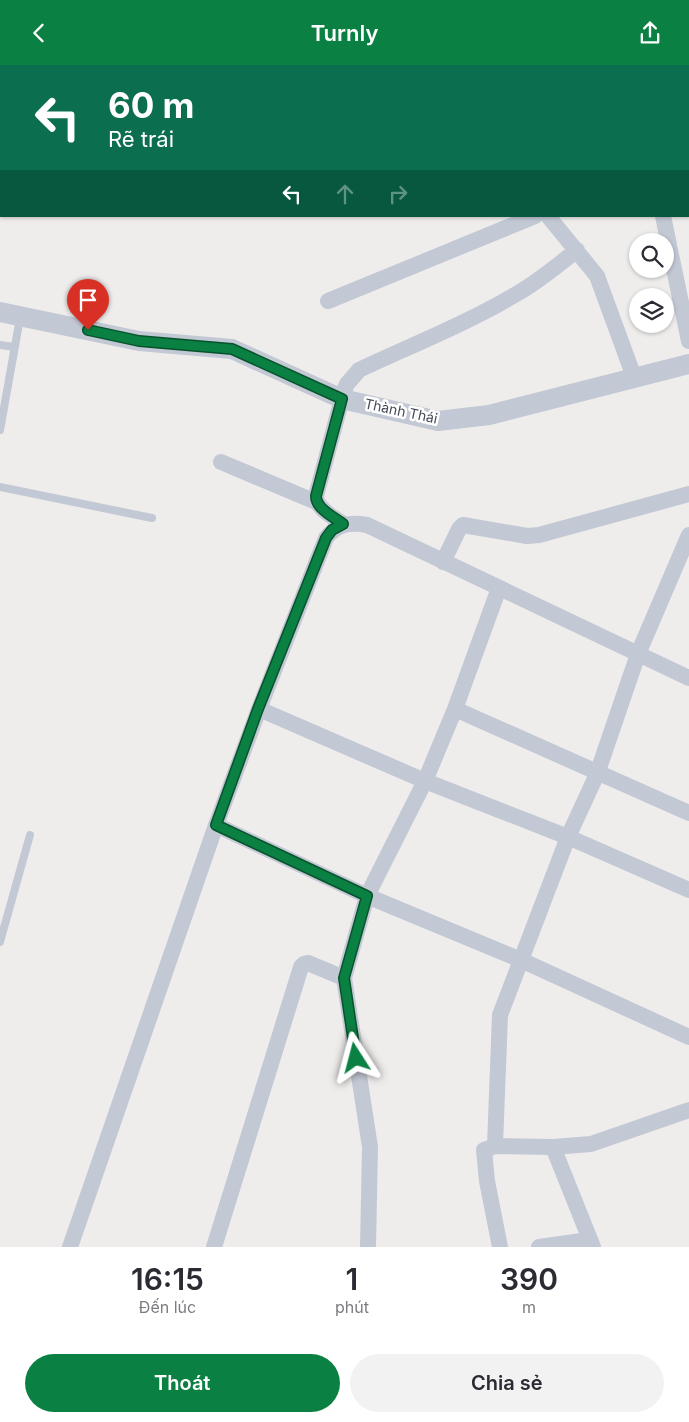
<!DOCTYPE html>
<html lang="vi">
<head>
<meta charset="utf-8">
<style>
	body { margin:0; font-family:Inter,sans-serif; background:#f2f2f3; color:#2b2b33; height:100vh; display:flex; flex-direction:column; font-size:19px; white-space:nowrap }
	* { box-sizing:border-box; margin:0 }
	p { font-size:16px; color:#7c7c81 }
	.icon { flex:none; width:28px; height:28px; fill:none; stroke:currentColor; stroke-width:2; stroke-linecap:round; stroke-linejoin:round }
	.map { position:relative; height:1182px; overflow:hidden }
	.details { display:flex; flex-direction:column; background:#fff; flex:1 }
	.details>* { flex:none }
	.top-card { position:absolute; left:0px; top:0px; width:690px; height:152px; box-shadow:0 1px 4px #0004; background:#0b6e4f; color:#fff; overflow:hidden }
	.fabs { position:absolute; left:629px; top:168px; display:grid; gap:10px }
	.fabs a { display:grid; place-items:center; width:45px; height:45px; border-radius:50%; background:#fff; box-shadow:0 1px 4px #0004; font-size:25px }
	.pin { position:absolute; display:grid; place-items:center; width:42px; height:42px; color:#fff; margin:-51px -21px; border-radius:50% 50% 50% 0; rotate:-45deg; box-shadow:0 0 5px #0007 }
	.pin .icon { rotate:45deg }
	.me { position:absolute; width:55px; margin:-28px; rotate:351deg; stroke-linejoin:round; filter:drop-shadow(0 0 4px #0008) }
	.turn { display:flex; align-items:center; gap:18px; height:105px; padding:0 25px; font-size:22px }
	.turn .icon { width:65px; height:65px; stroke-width:2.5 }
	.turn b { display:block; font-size:35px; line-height:42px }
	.lanes { display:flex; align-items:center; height:48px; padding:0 25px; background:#0003; justify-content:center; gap:25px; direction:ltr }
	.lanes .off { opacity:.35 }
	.eta { display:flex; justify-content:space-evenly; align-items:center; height:85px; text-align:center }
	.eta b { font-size:30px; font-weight:600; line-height:35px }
	.cta { display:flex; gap:10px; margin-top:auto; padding:10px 25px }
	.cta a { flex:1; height:58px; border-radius:30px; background:#0b8043; color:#fff; font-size:20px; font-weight:600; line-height:58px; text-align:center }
	.cta a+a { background:#f2f2f3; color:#2b2b33 }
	header { display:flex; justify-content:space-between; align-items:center; height:65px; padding:0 25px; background:#0b8043; color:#fff; font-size:22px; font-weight:600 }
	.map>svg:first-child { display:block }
</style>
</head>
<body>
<header><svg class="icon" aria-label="back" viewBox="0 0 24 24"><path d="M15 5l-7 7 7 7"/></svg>Turnly<svg class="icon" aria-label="share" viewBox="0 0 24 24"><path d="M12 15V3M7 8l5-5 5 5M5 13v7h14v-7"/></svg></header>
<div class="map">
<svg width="689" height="1182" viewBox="0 0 689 1182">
	<rect width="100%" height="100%" fill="#efedec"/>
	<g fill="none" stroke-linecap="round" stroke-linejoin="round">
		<path stroke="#c2c8d4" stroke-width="8" d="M0 280 15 282
			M0 365 20 253
			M0 422 152 453
			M0 877 30 770"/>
		<path stroke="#c2c8d4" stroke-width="16" d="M162 0 172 1
			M450 0 451 1
			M632 0V1
			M280 1 283 0
			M0 102H1
			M548 151 597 211 634 312
			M663 151 689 276
			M328 236 535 151
			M221 397 316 437
			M343 459C334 452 316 444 316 431L344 326 347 319 359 305C412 280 468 258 518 228 539 216 558 200 577 185
			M443 497 459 464 463 460 527 471 539 470 689 429
			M259 644 425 716 568 772 689 825
			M455 644 689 748
			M216 760 367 831 521 895 689 972
			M495 1081 500 950 568 772 597 709 638 589 689 470
			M553 1082 593 1182
			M70 1182 216 760 259 644 326 473C337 459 349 457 367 460L689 613
			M214 1182 301 902 304 899 308 898 344 913
			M368 1182 370 1082 344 913 367 831 425 716 455 644 499 523
			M500 1182 487 1116 484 1085 495 1081 553 1082 591 1079 689 1045
			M539 1182 589 1175"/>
		<path stroke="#c2c8d4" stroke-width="20" d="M0 247 139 276 232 284 342 334 438 356 489 350 689 299"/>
	</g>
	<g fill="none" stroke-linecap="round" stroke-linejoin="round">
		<g stroke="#07532c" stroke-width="12">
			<path id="route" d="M88 265 139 276 232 284 342 334 316 431C316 444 334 452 343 459L332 465 326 473 258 644 216 760 367 831 344 913 356 993"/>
		</g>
		<use href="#route" stroke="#0b8043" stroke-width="9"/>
	</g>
	<g text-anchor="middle" stroke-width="5" stroke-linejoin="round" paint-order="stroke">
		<g font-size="14" fill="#454b59" stroke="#fff">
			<text transform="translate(401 346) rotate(12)" y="5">Thành Thái</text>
		</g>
	</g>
</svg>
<div class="fabs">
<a><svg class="icon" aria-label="search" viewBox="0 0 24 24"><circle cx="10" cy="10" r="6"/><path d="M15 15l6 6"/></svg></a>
<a><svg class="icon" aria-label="layers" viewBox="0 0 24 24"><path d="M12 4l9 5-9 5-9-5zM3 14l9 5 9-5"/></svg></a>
</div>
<div class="pin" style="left:88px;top:265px;background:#d93025"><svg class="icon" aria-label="arrive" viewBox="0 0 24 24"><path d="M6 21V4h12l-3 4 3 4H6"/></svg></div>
<svg class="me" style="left:356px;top:993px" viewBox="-20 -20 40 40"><path d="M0-17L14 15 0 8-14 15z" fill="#0b8043" stroke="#fff" stroke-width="4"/></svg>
<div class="top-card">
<div class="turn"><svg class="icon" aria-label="left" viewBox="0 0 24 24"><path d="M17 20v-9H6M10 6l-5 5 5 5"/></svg><div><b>60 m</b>Rẽ trái</div></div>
<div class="lanes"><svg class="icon" aria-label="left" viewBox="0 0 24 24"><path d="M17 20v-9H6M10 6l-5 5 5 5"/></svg><svg class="icon off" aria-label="ahead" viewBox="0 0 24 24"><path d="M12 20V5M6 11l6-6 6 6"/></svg><svg class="icon off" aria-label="right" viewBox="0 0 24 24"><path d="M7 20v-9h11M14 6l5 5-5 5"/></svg></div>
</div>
</div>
<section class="details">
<div class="eta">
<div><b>16:15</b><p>Đến lúc</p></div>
<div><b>1</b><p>phút</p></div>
<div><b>390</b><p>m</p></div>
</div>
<div class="cta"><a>Thoát</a><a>Chia sẻ</a></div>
</section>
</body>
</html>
